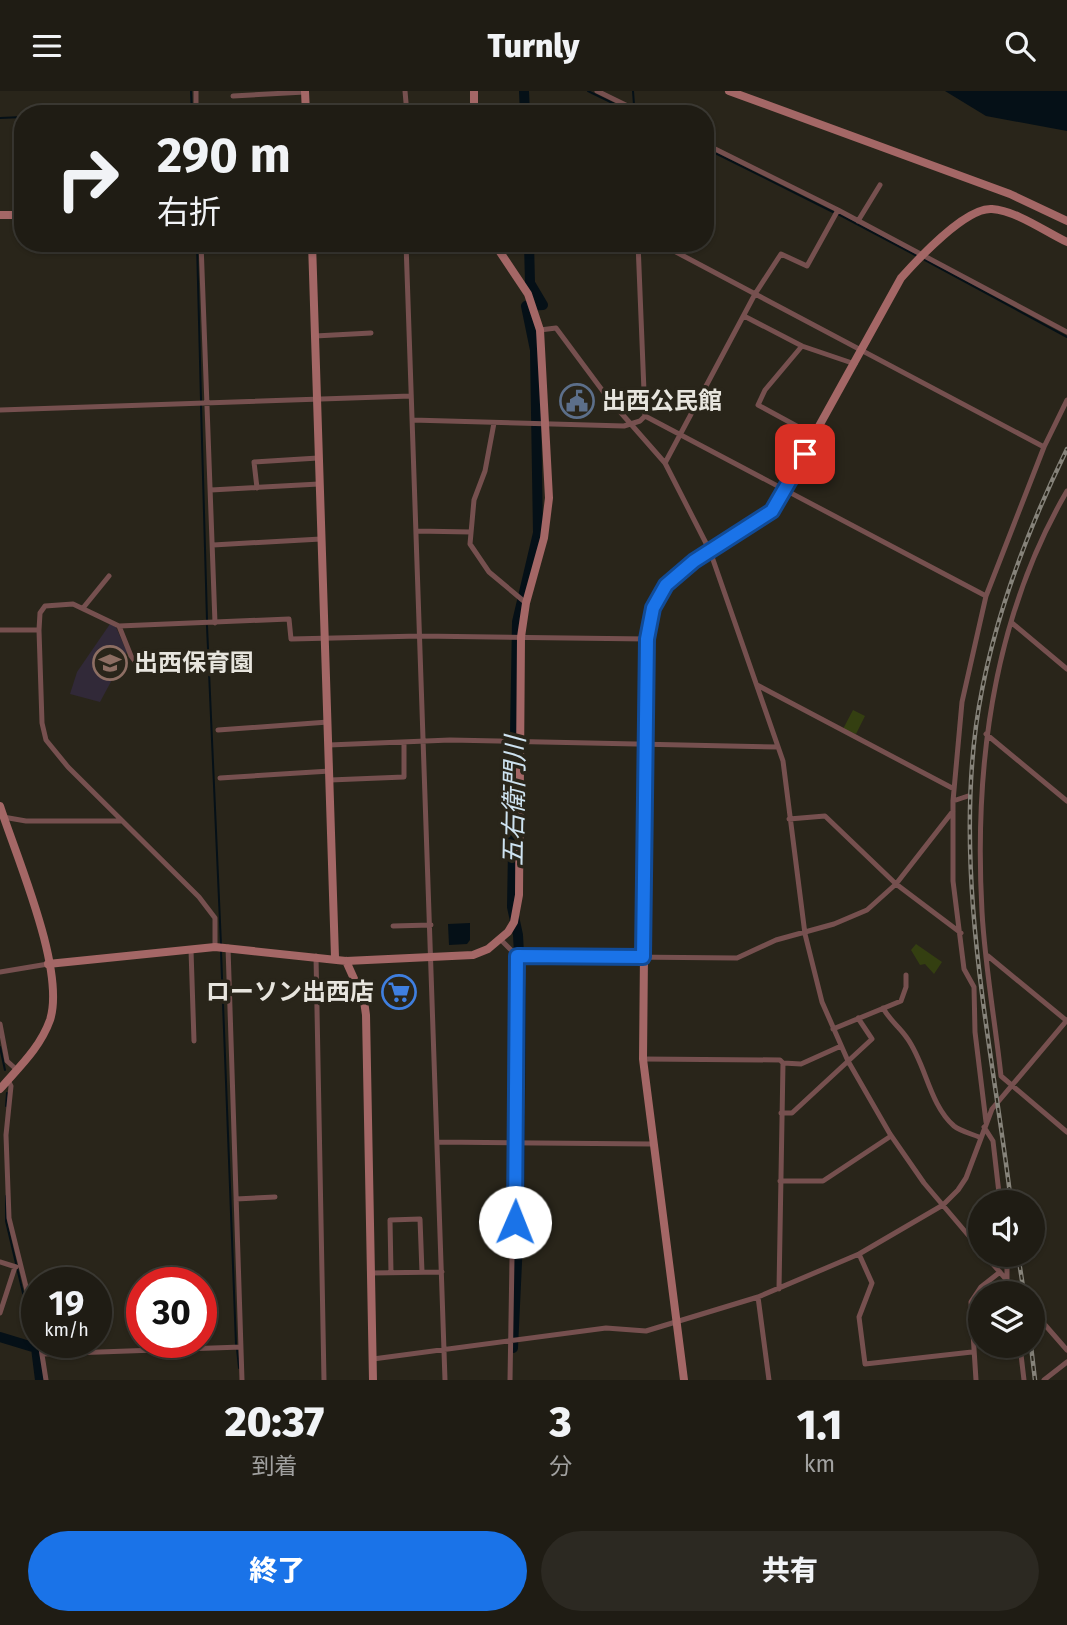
<!DOCTYPE html>
<html lang="ja">
<head>
<meta charset="utf-8">
<style>
	body { margin:0; font-family:"Fira Sans","Noto Sans JP",sans-serif; background:#2c2922; color:#f1f3f6; height:100vh; display:flex; flex-direction:column; font-size:26px; white-space:nowrap }
	* { box-sizing:border-box; margin:0 }
	p { font-size:23px; color:#a1a1a0 }
	.icon { flex:none; width:38px; height:38px; fill:none; stroke:currentColor; stroke-width:2; stroke-linecap:round; stroke-linejoin:round }
	.map { position:relative; height:1289px; overflow:hidden }
	.side { display:flex; flex-direction:column; background:#1f1c14; flex:1 }
	.side>* { flex:none }
	.guide { position:absolute; left:14px; top:14px; width:700px; height:147px; border-radius:28px; box-shadow:0 2px 5px #0004,0 0 0 2px #3c3a34; background:#1f1c14; color:#f1f3f6; overflow:hidden }
	.fabs { position:absolute; left:968px; top:1099px; display:grid; gap:14px }
	.fabs a { display:grid; place-items:center; width:77px; height:77px; border-radius:50%; background:#1f1c14; box-shadow:0 2px 5px #0004,0 0 0 2px #3c3a34; font-size:35px }
	.speed { position:absolute; left:21px; top:1176px; display:flex; gap:14px; font-size:35px; font-weight:700; text-align:center }
	.speed>* { display:grid; place-content:center; width:91px; height:91px; border-radius:50%; background:#1f1c14; box-shadow:0 2px 5px #0004,0 0 0 2px #3c3a34; line-height:1 }
	.speed small { font-size:18px; font-weight:400 }
	.speed .limit { border:10px solid #d22; background:#fff; color:#111 }
	.pin { position:absolute; display:grid; place-items:center; width:60px; height:60px; color:#fff; margin:-30px; border-radius:14px; box-shadow:0 4px 10px #0006 }
	.me { position:absolute; width:77px; margin:-38px; rotate:1deg; stroke-linejoin:round; filter:drop-shadow(0 0 5px #0008) }
	.turn { display:flex; align-items:center; gap:24px; height:147px; padding:0 28px; font-size:32px }
	.turn .icon { width:91px; height:91px; stroke-width:2.5 }
	.turn b { display:block; font-size:49px; line-height:60px }
	.eta { display:flex; justify-content:space-evenly; align-items:center; height:119px; text-align:center }
	.eta b { font-size:42px; font-weight:800; line-height:49px }
	.button { display:flex; gap:14px; margin-top:auto; padding:14px 28px }
	.button a { flex:1; height:80px; border-radius:42px; background:#1a73e8; color:#fff; font-size:28px; font-weight:800; line-height:80px; text-align:center }
	.button a+a { background:#2c2922; color:#f1f3f6 }
	header { display:flex; justify-content:space-between; align-items:center; height:91px; padding:0 28px; background:#1f1c14; font-size:32px; font-weight:800 }
	.map>svg:first-child { display:block }
</style>
</head>
<body>
<header><svg class="icon" aria-label="menu" viewBox="0 0 24 24"><path d="M4 6h16M4 12h16M4 18h16"/></svg>Turnly<svg class="icon" aria-label="search" viewBox="0 0 24 24"><circle cx="10" cy="10" r="6"/><path d="M15 15l6 6"/></svg></header>
<div class="map">
<svg width="1067" height="1289" viewBox="0 0 1067 1289">
	<rect width="100%" height="100%" fill="#29251a"/>
	<path fill="#312938" d="M110 533 116 536 127 561 100 611 70 603 77 581Z"/>
	<path fill="#343f11" d="M853 619 865 625 856 643 843 638Z
		M916 853 942 871 934 883 925 873 920 874 911 859Z"/>
	<path fill="#051017" d="M945 0H1067V40L986 25Z
		M470 832V849L467 853 449 854 448 833Z"/>
	<g fill="none" stroke-linecap="round" stroke-linejoin="round">
		<path stroke="#051017" stroke-width="2" d="M191 0 192 23
			M588 0 635 23
			M633 0 634 14
			M109 23 192 20
			M0 27 23 26
			M705 57 833 121
			M838 123 917 165
			M197 152 201 309
			M925 169 1067 246
			M201 314 207 529
			M207 535 221 854
			M221 860 236 1253
			M0 956 5 979
			M6 1015 7 1002
			M6 1105V1130L36 1257
			M237 1258 239 1277"/>
		<path stroke="#051017" stroke-width="10" d="M524 0 525 23
			M0 1246 36 1257 40 1289
			M513 1257 519 1129 521 901 518 844 512 816 517 531 538 442 535 259 526 215 543 214 530 192 529 152"/>
		<path stroke="#76504f" stroke-width="5" d="M196 0V23
			M405 0 407 23
			M597 0 644 23
			M233 5 305 1
			M705 53 838 119 1067 241
			M858 130 880 94
			M201 152 215 532
			M406 152 445 1289
			M638 152 645 325 986 505
			M659 152 1044 356
			M744 225 802 255 855 273
			M540 239 556 237 608 307 665 372 710 460 783 670 805 843 822 911 848 970 890 1043 924 1092 980 1158
			M315 245 371 242
			M802 255 765 299 758 314 815 345
			M0 319 411 305
			M412 329 624 335 640 330 645 325
			M494 332 485 380 474 409 470 453 489 481 526 512
			M665 372 755 203 781 163 807 175 838 119
			M257 397 254 371 318 367
			M211 399 319 393
			M1067 400C993 527 974 677 982 821 985 875 995 930 1001 985L1067 1041
			M416 440 471 441
			M213 454 321 448
			M83 517 109 485
			M1012 532 1067 578
			M119 535 131 565 138 574
			M0 539H39
			M757 594 954 698
			M218 639 328 631
			M986 643 1067 710
			M329 654 450 649 778 656
			M220 687 330 680
			M330 689 404 686V651
			M953 710 968 705
			M3 726 26 730H122
			M789 728 825 725 896 793 961 842
			M393 835 431 834
			M501 849 517 865 510 1289
			M215 856V827L199 806 68 676 46 649 42 632 39 539 40 522 45 515 73 513 119 535 289 528 291 548 420 545 647 548
			M228 856 242 1289
			M191 859 194 950
			M316 865 324 1289
			M517 865 737 867 776 849 834 833 867 819 896 793 953 720
			M988 865 1067 930
			M0 881 48 873
			M883 917C891 931 899 935 907 947 926 973 929 1013 954 1035 960 1040 972 1043 979 1046
			M0 933 7 970 17 979
			M833 938 901 910 906 896V884
			M643 968 780 969 783 972
			M8 989 11 995 6 1044 9 1127 37 1240
			M781 1022H792L872 948 858 927
			M986 1031 975 941 974 896 964 878 953 790V710L962 611 986 505 1044 356 1067 309
			M984 1036 993 1050 1000 1111
			M437 1051 652 1053
			M780 1090H823L891 1045
			M236 1108 275 1106
			M859 1163 872 1192 859 1226 865 1273 972 1261
			M985 1164 1018 1202
			M1007 1164V1190
			M0 1171 16 1176
			M371 1182 442 1181
			M391 1182 390 1129 420 1128 422 1181
			M779 1198 783 972 801 973 841 955
			M758 1206 769 1289
			M1032 1219 1067 1259
			M0 1222 15 1176
			M40 1251 46 1289
			M1020 1255 1024 1289
			M43 1263 241 1256
			M373 1268 606 1237 646 1240 758 1206 859 1163 943 1114 958 1099 966 1087 992 1018 1067 929
			M976 1289 971 1211 981 1196 1000 1181
			M1044 1289 1067 1271"/>
		<path stroke="#a46766" stroke-width="8" d="M305 0 306 23
			M474 0V23
			M729 0 1010 103 1067 130
			M0 124H23
			M312 152 335 866
			M0 715C16 765 66 879 50 929 40 957 19 976 0 998
			M346 870 364 910 366 924 373 1289
			M48 873 215 856 346 870 473 864 488 858 508 841 514 831 519 804 521 546 526 512 544 447 549 407 540 239 528 203 494 152
			M684 1289 643 968 647 548C651 520 659 502 678 482L772 420 901 187C918 168 966 116 992 118 1017 120 1044 140 1067 151"/>
		<g stroke="#86837a" stroke-width="4.5">
			<path id="rail" d="M1011 1111C992 954 955 794 976 635 989 540 1025 444 1067 358
				M1018 1164 1024 1202
				M1031 1255 1035 1289"/>
		</g>
		<use href="#rail" stroke="#29251a" stroke-width="2" stroke-dasharray="5" stroke-linecap="butt"/>
	</g>
	<g fill="none" stroke-linecap="round" stroke-linejoin="round">
		<g stroke="#114b97" stroke-width="18">
			<path id="route" d="M515 1131 517 865 643 866 647 548 653 517 666 494 694 470 772 420 805 363"/>
		</g>
		<use href="#route" stroke="#1a73e8" stroke-width="12"/>
	</g>
	<defs>
		<g id="civic-ring" transform="scale(1.75)"><circle r="9.5" fill="#29251a" stroke="#5c6f8a" stroke-width="1.5"/><path d="M-.6-6.5H3V-4.5H.6V-3L4-1V1h2V6H-6V1h2V-1L-.6-3ZM-1.2 2.5V6h2.4V2.5Z" fill="#5c6f8a"/></g>
		<g id="school-ring" transform="scale(1.75)"><circle r="9.5" fill="#29251a" stroke="#8d6e63" stroke-width="1.5"/><path d="M0-5L7-2L0 1L-7-2ZM-4 1L0 2.5L4 1V4Q0 6-4 4Z" fill="#8d6e63"/></g>
		<g id="supermarket-ring" transform="scale(1.75)"><circle r="9.5" fill="#29251a" stroke="#3f7fe0" stroke-width="1.5"/><path d="M-6-5.5h2.5l.6 2H6L4.5 2H-2.5L-4.4-4H-6ZM-1.5 3.2a1.3 1.3 0 1 0 .1 0ZM3 3.2a1.3 1.3 0 1 0 .1 0Z" fill="#3f7fe0"/></g>
	</defs>
	<g fill-rule="evenodd">
		<use href="#civic-ring" x="577" y="310"/>
		<use href="#school-ring" x="110" y="572"/>
		<use href="#supermarket-ring" x="399" y="901"/>
	</g>
	<g text-anchor="middle" stroke-width="7" stroke-linejoin="round" paint-order="stroke">
		<g font-size="24" font-weight="bold" fill="#e7e5de" stroke="#29251a" text-anchor="start">
			<text x="602" y="318">出西公民館</text>
			<text x="134" y="580">出西保育園</text>
			<text x="374" y="909" text-anchor="end">ローソン出西店</text>
		</g>
		<g font-size="26" font-style="italic" fill="#cee3f1" stroke="#29251a">
			<text transform="translate(514 710) rotate(-89)" y="9">五右衛門川</text>
		</g>
	</g>
</svg>
<div class="fabs">
<a><svg class="icon" aria-label="sound" viewBox="0 0 24 24"><path d="M4 9h4l5-4v14l-5-4H4zM17 9q2 3 0 6"/></svg></a>
<a><svg class="icon" aria-label="layers" viewBox="0 0 24 24"><path d="M12 4l9 5-9 5-9-5zM3 14l9 5 9-5"/></svg></a>
</div>
<div class="speed"><div>19<small>km/h</small></div><div class="limit">30</div></div>
<div class="pin" style="left:805px;top:363px;background:#d93025"><svg class="icon" aria-label="arrive" viewBox="0 0 24 24"><path d="M6 21V4h12l-3 4 3 4H6"/></svg></div>
<svg class="me" style="left:515px;top:1131px" viewBox="-20 -20 40 40"><circle r="19" fill="#fff"/><path d="M0-13L10 11 0 6-10 11z" fill="#1a73e8"/></svg>
<div class="guide">
<div class="turn"><svg class="icon" aria-label="right" viewBox="0 0 24 24"><path d="M7 20v-9h11M14 6l5 5-5 5"/></svg><div><b>290 m</b>右折</div></div>
</div>
</div>
<section class="side">
<div class="eta">
<div><b>20:37</b><p>到着</p></div>
<div><b>3</b><p>分</p></div>
<div><b>1.1</b><p>km</p></div>
</div>
<div class="button"><a>終了</a><a>共有</a></div>
</section>
</body>
</html>
